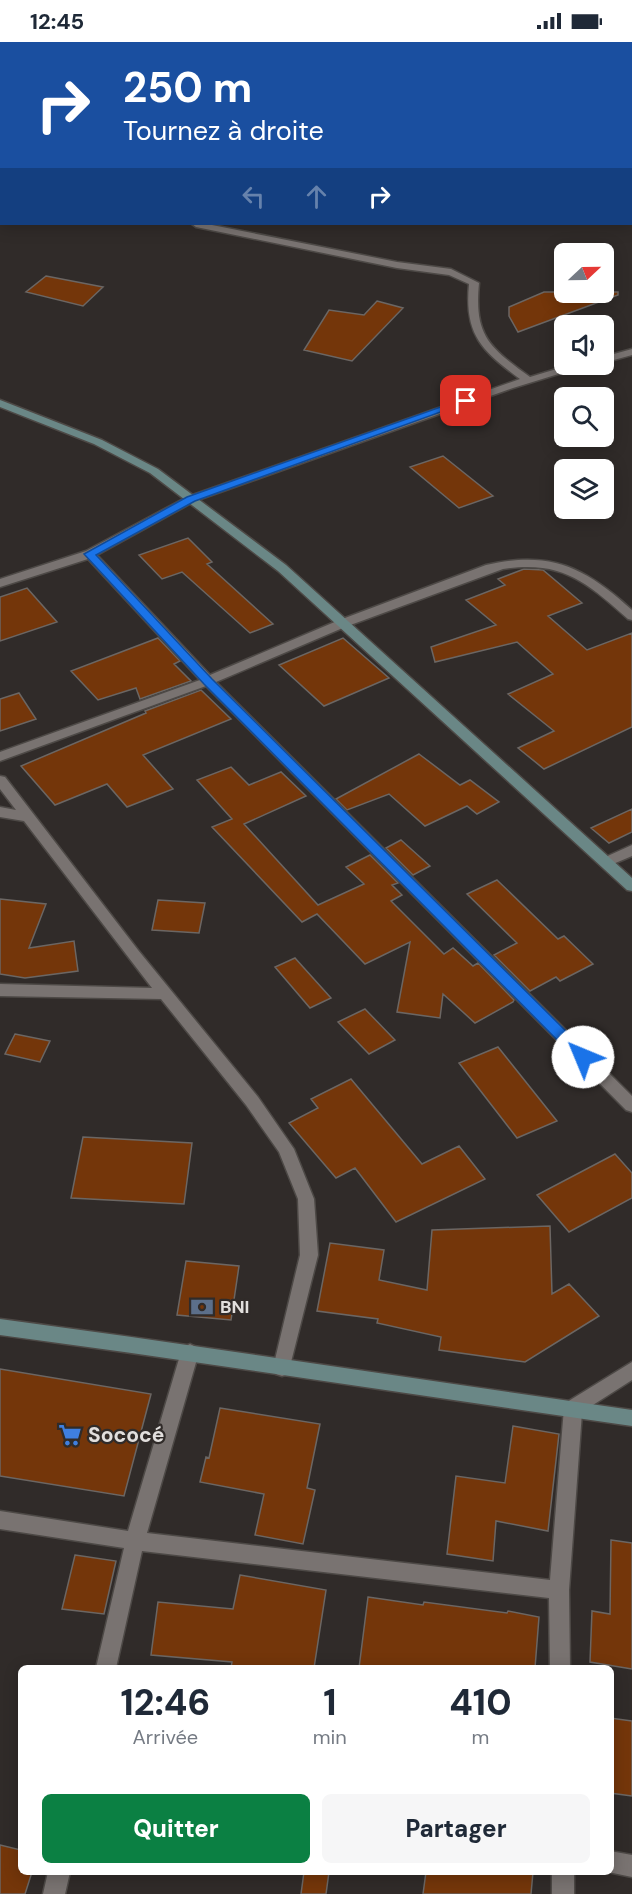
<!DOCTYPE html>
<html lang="fr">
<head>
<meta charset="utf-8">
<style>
	body { margin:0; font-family:"DM Sans",sans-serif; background:#f6f6f7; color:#1f2937; height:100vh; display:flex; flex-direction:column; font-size:22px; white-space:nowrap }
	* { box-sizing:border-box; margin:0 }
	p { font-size:20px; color:#747a83 }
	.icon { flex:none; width:33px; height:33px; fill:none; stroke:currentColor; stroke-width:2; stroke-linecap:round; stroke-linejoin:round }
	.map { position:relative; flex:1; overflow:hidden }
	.side { position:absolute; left:18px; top:1623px; width:596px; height:210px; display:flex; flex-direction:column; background:#fff; border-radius:9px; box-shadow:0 3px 15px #0003 }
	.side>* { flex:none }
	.banner { position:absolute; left:0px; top:0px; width:633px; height:183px; box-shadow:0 3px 15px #0003; background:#1a4fa0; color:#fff; overflow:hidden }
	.needle { width:39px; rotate:68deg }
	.tools { position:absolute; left:554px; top:201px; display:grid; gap:12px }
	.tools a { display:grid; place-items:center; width:60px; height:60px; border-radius:9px; background:#fff; box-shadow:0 3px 15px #0003; font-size:30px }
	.pin { position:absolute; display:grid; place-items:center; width:51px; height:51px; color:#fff; margin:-26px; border-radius:12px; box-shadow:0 3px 9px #0006 }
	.me { position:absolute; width:66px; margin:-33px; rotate:315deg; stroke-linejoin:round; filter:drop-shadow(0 0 4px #0008) }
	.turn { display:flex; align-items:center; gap:21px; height:126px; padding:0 24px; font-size:27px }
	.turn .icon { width:78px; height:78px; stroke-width:2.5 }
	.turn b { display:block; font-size:42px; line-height:51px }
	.lanes { display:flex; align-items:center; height:57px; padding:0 24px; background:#0003; justify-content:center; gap:30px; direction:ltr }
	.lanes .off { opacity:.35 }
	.eta { display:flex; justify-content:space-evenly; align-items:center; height:102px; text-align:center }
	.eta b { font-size:36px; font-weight:800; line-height:42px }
	.cta { display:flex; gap:12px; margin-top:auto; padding:12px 24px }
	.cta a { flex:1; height:69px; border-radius:9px; background:#0b8043; color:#fff; font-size:24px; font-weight:800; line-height:69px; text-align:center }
	.cta a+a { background:#f6f6f7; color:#1f2937 }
	.status { display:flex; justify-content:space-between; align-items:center; height:42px; padding:0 30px; background:#fff; direction:ltr }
	.status svg { height:16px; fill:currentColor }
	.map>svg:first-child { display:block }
</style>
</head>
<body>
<div class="status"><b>12:45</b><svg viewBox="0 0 49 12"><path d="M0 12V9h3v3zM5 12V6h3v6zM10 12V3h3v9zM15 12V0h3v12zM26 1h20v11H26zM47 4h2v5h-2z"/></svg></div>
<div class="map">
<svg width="632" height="1852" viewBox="0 0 632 1852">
	<rect width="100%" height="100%" fill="#302b29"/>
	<path fill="#74360a" stroke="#6b6663" stroke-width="1.5" d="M46 234 103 245 83 264 26 250Z
		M544 250H618V253L518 290 509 274V265Z
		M377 259 403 266 352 319 304 308 329 268 364 273Z
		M443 414 493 454 459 466 410 425Z
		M188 496 212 520 207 522 273 582 250 591 182 530 162 537 139 513Z
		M524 527 543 528 582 561 548 574 587 608 632 591V685L544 727 518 706 554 689 508 652 553 632 517 600 435 620 431 605 496 583 466 558 505 543 498 537Z
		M27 546 57 580 0 599V555Z
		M158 596 180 619 174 622 191 639 140 657 136 646 98 658 71 629Z
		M343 596 389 636 324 664 279 623Z
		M201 648 231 677 143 713 173 747 127 765 107 742 55 763 21 724 146 671 145 669Z
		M19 651 36 677 0 689V657Z
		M419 712 460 743 470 738 499 760 477 772 467 764 425 784 389 752 347 768 336 757Z
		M231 725 249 743 281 730 306 754 244 782 318 863 364 842 346 825 370 813 398 841 392 843 402 853 391 859 444 912 453 906 473 924 478 921 514 958 513 960 475 981 443 952 440 976 397 970 410 900 365 922 317 872 302 880 212 785 232 777 197 738Z
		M632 767V790L609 801 591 786Z
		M401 798 430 824 413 833 386 806Z
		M497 838 558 897 564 894 593 922 560 939 556 935 530 949 494 913 517 901 467 852Z
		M0 857 46 862 29 906 74 899 78 929 25 936 0 932Z
		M158 858 205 861 199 891 152 888Z
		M295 916 331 956 310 966 275 925Z
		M365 967 395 998 369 1012 338 980Z
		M15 992 50 999 40 1020 5 1012Z
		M498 1005 557 1079 517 1096 459 1021Z
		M351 1037 422 1122 459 1104 485 1137 396 1180 355 1126 336 1136 289 1081 318 1066 311 1057Z
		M83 1095 192 1101 184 1162 71 1156Z
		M615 1112 632 1131V1156L569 1190 537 1153Z
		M550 1184 552 1252 569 1242 599 1274 525 1320 439 1308 441 1295 377 1281 378 1277 317 1269 330 1201 384 1208 379 1238 427 1248 432 1188Z
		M186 1219 239 1224 231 1278 177 1273Z
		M0 1327 151 1352 124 1454 0 1434Z
		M220 1366 320 1382 307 1446 315 1448 303 1502 255 1493 264 1452 200 1440 206 1415 209 1416Z
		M513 1384 559 1392 548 1489 496 1479 493 1519 447 1512 456 1434 505 1441Z
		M611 1498 632 1501V1627L590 1620 592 1569 610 1572Z
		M75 1513 116 1519 104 1572 62 1567Z
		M240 1533 326 1548 314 1626H231L232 1620 151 1613 158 1560 233 1567Z
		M368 1555 423 1563 424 1560 507 1571 508 1569 539 1575 535 1626H359Z
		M610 1676 632 1679V1754L610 1751Z
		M0 1803 21 1808V1830H32L25 1852H0Z
		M304 1830H329L326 1852H301Z
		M426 1830H533L531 1852H423Z"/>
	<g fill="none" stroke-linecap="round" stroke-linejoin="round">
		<g stroke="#4d4946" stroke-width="3">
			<path id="street" d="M335 0H344L346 2H336Z
				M602 0H611L613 2H603Z
				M0 130H2V136H0Z
				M192 182H207L397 220 451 227 479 241C474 294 489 305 530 335L573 322H591L513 346 195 459 97 513 210 633 337 579 486 523C550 508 585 525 632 568V578L628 577C586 540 562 518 503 527L345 585 216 640 632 1054V1070L626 1068 206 644 0 719V710L200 638 88 517 0 545V537L86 509 187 455 520 337C482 309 464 293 469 242L449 233 397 226 196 185Z
				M632 307V313L603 321V315Z
				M0 734 5 735 138 908 258 1055 294 1107 314 1157 318 1213 288 1332 282 1334 276 1332 273 1326 300 1213 298 1157 279 1110 246 1063 161 957 0 954V942L152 946 24 779 0 775V765L16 768 0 747Z
				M632 803V814L606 825 599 820 601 817Z
				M190 1302 196 1305 199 1310 147 1491 550 1538 564 1366 567 1360 632 1320V1338L582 1370 569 1548 570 1626H550L549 1556 142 1509 116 1626H96L124 1506 0 1487V1469L128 1489 181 1310 184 1305Z
				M610 1809 632 1813V1835L608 1830H610Z
				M48 1830H70L65 1852H43Z
				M552 1830H574V1852H552Z"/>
		</g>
		<g stroke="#4d4946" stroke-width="3">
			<path id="secondary" d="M0 358 102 398 158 427 286 523 632 836V849L627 848 278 529 150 431 94 402 0 365Z
				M0 1277C211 1305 421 1338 632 1368V1384C421 1354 211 1321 0 1293Z"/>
		</g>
		<use href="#street" fill="#797371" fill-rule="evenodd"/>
		<use href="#secondary" fill="#6a8786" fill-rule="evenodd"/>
	</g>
	<path fill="#1a73e8" stroke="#114b97" stroke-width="1.5" d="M463 357 471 359 195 459 96 513 212 637 588 1011 590 1015 583 1020 578 1019 204 642 84 512 187 455Z"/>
	<defs>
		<g id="bank-bare" transform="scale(1.8)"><path d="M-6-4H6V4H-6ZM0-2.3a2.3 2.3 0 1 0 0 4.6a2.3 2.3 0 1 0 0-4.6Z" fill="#5c6f8a" stroke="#302b29" stroke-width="2.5" paint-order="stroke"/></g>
		<g id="supermarket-bare" transform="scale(1.8)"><path d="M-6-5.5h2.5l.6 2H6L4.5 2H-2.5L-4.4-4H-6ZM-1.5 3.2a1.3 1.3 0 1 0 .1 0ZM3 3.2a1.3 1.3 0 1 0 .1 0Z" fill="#3f7fe0" stroke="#302b29" stroke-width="2.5" paint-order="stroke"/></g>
	</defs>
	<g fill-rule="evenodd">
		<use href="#bank-bare" x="202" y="1265"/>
		<use href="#supermarket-bare" x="70" y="1393"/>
	</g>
	<g text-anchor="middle" stroke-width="4.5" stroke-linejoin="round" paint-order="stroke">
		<g font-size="18" font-weight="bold" fill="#e2dfdd" stroke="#302b29" text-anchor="start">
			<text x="220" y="1271">BNI</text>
		</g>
		<g font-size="21" font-weight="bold" fill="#e2dfdd" stroke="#302b29" text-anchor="start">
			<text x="88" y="1400">Sococé</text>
		</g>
	</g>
</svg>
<div class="tools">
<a><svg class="needle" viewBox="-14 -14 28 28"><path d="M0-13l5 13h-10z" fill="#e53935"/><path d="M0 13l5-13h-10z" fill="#747a83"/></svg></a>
<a><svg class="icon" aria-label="sound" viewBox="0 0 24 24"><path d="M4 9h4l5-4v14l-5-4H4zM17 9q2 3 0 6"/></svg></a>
<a><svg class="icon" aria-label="search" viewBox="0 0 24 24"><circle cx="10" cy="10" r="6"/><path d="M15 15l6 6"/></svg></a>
<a><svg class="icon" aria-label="layers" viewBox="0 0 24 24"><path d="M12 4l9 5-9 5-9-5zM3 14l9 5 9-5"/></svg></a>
</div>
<div class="pin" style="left:466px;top:359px;background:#d93025"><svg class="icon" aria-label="arrive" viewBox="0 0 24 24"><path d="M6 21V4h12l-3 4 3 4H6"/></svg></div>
<svg class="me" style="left:583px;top:1015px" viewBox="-20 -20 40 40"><circle r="19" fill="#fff"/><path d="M0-13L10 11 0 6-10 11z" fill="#1a73e8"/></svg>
<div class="banner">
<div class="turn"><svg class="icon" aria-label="right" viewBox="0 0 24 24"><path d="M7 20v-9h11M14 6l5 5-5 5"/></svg><div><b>250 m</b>Tournez à droite</div></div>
<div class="lanes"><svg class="icon off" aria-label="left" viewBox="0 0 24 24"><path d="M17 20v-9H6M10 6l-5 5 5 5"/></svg><svg class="icon off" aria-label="ahead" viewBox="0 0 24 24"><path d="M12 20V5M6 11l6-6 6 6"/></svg><svg class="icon" aria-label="right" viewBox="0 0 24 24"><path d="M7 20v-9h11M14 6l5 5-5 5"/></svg></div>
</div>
<section class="side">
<div class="eta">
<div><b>12:46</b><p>Arrivée</p></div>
<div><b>1</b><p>min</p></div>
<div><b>410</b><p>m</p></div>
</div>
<div class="cta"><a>Quitter</a><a>Partager</a></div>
</section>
</div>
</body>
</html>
